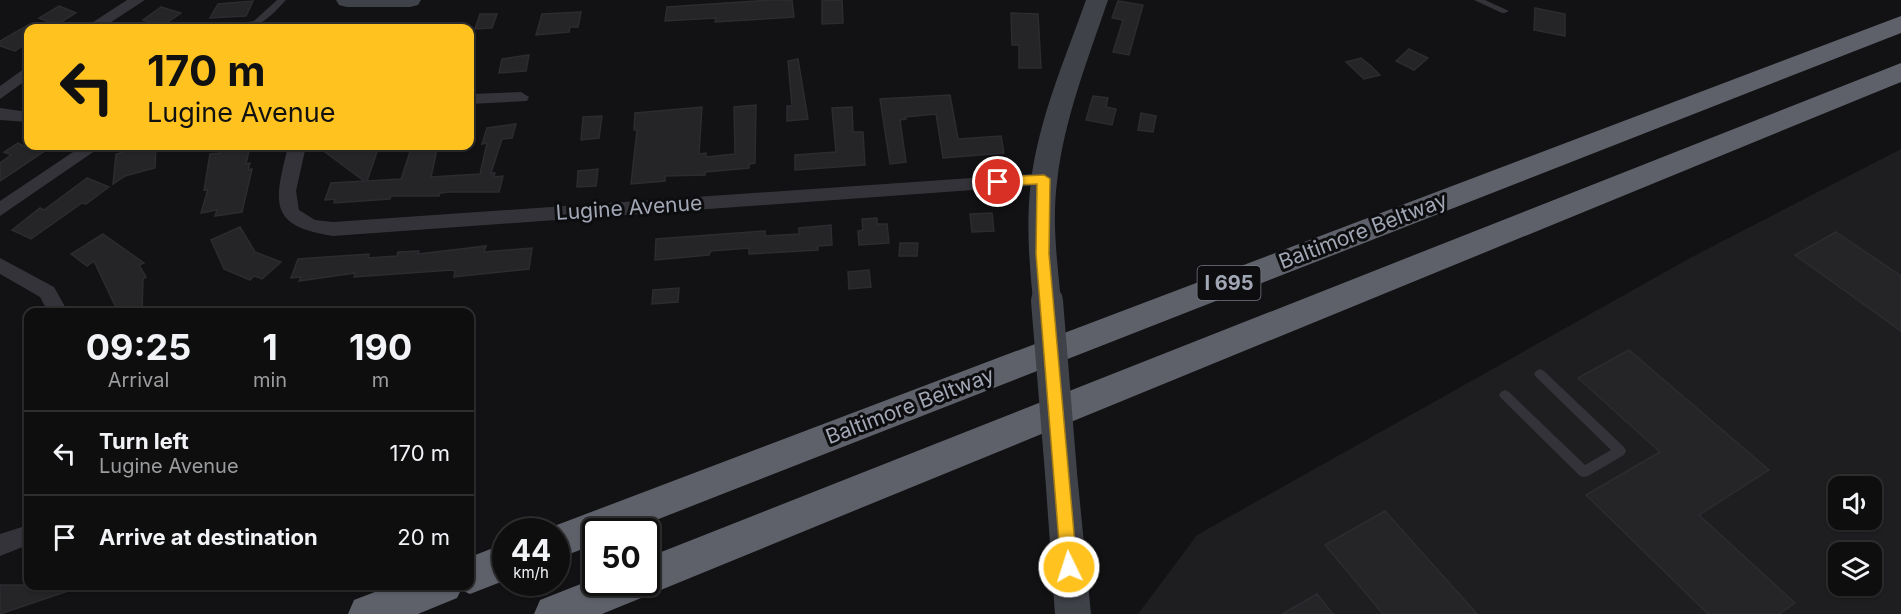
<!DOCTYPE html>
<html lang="en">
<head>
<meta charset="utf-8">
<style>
	body { margin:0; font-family:Inter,sans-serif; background:#171718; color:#f1f3f6; height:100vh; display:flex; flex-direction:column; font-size:22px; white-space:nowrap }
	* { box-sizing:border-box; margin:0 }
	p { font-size:20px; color:#9b9c9e }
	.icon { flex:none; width:33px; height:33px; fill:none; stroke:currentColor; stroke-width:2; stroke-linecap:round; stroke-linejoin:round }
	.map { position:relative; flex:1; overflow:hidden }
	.drawer { position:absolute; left:24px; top:308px; width:450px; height:282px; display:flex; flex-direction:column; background:#0e0e0f; border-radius:12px; box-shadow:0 2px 4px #0004,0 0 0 2px #2e2e2f }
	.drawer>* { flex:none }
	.banner { position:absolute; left:24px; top:24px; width:450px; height:126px; border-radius:12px; box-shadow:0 2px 4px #0004,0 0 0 2px #2e2e2f; background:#ffc21f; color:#111; overflow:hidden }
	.tools { position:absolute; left:1828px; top:476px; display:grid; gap:12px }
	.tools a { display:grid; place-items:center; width:54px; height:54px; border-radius:12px; background:#0e0e0f; box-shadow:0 2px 4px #0004,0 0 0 2px #2e2e2f; font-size:30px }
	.speed { position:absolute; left:492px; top:518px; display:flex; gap:12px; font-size:30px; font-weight:700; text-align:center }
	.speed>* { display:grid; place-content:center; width:78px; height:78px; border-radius:50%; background:#0e0e0f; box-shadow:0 2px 4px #0004,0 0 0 2px #2e2e2f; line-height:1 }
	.speed small { font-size:15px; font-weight:400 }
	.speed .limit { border:3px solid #111; border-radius:9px; background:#fff; color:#111 }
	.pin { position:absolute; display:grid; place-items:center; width:51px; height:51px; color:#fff; margin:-26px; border:3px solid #fff; border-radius:50%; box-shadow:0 2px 6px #0007 }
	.me { position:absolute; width:66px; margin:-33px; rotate:356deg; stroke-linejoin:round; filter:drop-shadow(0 0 4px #0008) }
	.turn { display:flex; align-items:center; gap:21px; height:126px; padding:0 24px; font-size:27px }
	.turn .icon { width:78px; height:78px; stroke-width:2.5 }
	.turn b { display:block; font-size:42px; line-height:51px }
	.eta { display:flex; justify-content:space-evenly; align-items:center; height:102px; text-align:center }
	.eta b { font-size:36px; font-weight:700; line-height:42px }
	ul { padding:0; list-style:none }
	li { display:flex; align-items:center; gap:18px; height:84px; padding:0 24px; border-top:2px solid #2e2e2f }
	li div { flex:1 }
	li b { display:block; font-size:22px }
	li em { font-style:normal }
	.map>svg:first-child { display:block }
</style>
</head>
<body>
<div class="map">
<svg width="1901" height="614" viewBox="0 0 1901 614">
	<rect width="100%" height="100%" fill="#121214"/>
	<path fill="#1e1e21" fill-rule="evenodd" d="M1901 149V614H1138L1197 535 1690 258ZM1839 486H1872V519H1839ZM1839 552H1872V585H1839Z"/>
	<path fill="#252528" stroke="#2c2c30" stroke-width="1.5" d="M771 0H792L794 17 715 22 716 18 665 21 667 7Z
		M842 0 843 23 822 24V1Z
		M253 1 246 16 210 18 218 4Z
		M1118 1 1143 5 1129 55 1113 52 1123 20 1112 18Z
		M59 6 76 13 56 25 39 18Z
		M161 7 181 13 162 26 143 20Z
		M1535 8 1565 14V36L1534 30Z
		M581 12 578 27H570L569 32 536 35 542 14Z
		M1011 13 1038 14 1041 68H1019V45H1012Z
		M480 14H497L492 28 475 29Z
		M28 25V42L15 51 0 46V41Z
		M1409 49 1428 58 1414 70 1396 61Z
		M529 55 526 71 499 73 502 59Z
		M1361 58 1371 66 1380 75 1364 79 1346 62Z
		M798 59 808 119 787 121V106H792L788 61Z
		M950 95 958 139 1001 136 1004 153 943 158 936 114 905 117 906 119 900 120 906 162 890 164 880 99Z
		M1093 96 1108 98 1106 107 1116 109 1112 125 1086 120Z
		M756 105 755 163 749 164V168L705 172V175L665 176V181L631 184 637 130H634L635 113 702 107 699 154 706 153V157L735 154 734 107Z
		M852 107 853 132H863L865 165 795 170V155L836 152 832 108Z
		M1141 113 1156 116 1153 132 1138 130Z
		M602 116 599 138 581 140 583 117Z
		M516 124 512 138 502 139 491 173H495L494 177 503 176 499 192H449L440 193 439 196H391L390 199 334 203 335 199 325 200 331 183 364 181 317 146H379L367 181 401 179 410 152 437 149 431 177 480 174 487 143 482 144 487 128Z
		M18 143 24 146H52L0 181V163L11 155 4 152Z
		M147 146H156L155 168 125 176 113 184 116 154Z
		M221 146H250L246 164 250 163 248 170 252 169 242 212 215 216 217 210 201 213 208 189 204 190 210 154 220 153Z
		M598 169 596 186 577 187 578 171Z
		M87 178 109 187 86 204 82 203 31 239 12 230 40 208 44 210Z
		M992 213 994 231 972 232 970 214Z
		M877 218V224H887L889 243 859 245 858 231 863 230 862 219Z
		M831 225 832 245 818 246V250L749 254V248L711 251 709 255 655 260 656 239 765 231V236L799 234V228Z
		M240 227 255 252 281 262 262 279 254 276 250 280 224 269 211 240Z
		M1836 232 1901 276V331L1795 255Z
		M103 234 144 263 139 265 146 277 143 279 142 312H118L94 261 87 266 71 254Z
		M900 243H918L917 256H899Z
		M486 246 484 252 532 248 529 269 454 277 455 271 452 270 354 277 355 273 299 281 301 277 291 278 298 259 369 254 368 258 397 256 398 252 419 251 418 254Z
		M869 270 871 287 849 289 848 272Z
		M679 288 678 302 652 304 653 290Z
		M1629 350 1769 470 1699 515 1795 603 1779 614H1708L1586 495 1660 452 1578 378Z
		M1385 511 1477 614H1383L1325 545Z
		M0 585H80V587L0 614Z
		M1317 594 1333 614H1282Z"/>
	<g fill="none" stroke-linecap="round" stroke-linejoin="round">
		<path fill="#333339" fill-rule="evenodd" d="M277 0H286C267 21 256 31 226 28L230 25 254 21Z
			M1474 0H1485L1509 11 1505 13H1502Z
			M1540 369 1544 371 1624 447 1626 451 1624 455 1588 476 1584 477 1580 476 1501 398 1499 395 1501 392 1505 390 1509 392 1585 465 1611 450 1536 377 1534 374 1536 371Z"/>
		<path fill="#333339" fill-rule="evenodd" d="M127 0H145L102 28H84Z
			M28 66V79L0 99V86Z
			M521 92 529 97 527 101 470 104V94Z
			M0 108 28 112V122L0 120Z
			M82 146H102L0 216V201Z
			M288 146H306L296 191 299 210 315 220 333 222 1044 173 1053 179 1044 185 333 236C266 226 275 201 288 146Z
			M0 258 54 287 68 312H48L40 297 0 274Z
			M28 525V545L0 556V534Z"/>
		<path fill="#404249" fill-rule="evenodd" d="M336 0H421L418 5 410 7H347L339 5Z
			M1086 0H1108C1088 59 1064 119 1057 182 1052 221 1057 261 1061 301L1057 309 1047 312 1037 309 1033 301C1029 261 1026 221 1031 181 1039 118 1065 59 1086 0Z
			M1061 459 1072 463 1077 473 1091 614H1055L1045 473 1050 463Z"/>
		<path fill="#5e616a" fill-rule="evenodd" d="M1901 16V33L628 531H596V544L556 559V531H541Z
			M1901 63V82L602 614H534L540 600 596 578V582H646V558Z
			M506 543V580L470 594 461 590 457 598 418 614H348L354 600 393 585H470V557Z"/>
		<path stroke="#404249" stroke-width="32" d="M1047 301 1061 473"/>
	</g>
	<path fill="#ffc21f" stroke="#a67e14" stroke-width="1.5" d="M1044 175 1050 179 1049 254 1077 567 1075 572 1069 574 1063 572 1061 567 1036 254 1037 184 998 186 992 182 998 177Z"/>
	<g text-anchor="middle" stroke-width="6" stroke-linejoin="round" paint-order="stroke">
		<rect fill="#0d0d0f" stroke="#757983" stroke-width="1.5" x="1197.5" y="266" width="63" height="34" rx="4.5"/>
		<g font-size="20" font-weight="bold" fill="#a2a7b5">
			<text x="1229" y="290">I 695</text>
		</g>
		<g font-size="21" fill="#a2a7b5" stroke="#0d0d0f">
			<text transform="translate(629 208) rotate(-4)" y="7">Lugine Avenue</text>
			<text transform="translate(1363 231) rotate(-21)" y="7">Baltimore Beltway</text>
			<text transform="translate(910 406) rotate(-21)" y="7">Baltimore Beltway</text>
		</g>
	</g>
</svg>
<div class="tools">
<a><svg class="icon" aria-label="sound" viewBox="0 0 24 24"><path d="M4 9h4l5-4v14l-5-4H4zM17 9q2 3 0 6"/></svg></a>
<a><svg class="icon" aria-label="layers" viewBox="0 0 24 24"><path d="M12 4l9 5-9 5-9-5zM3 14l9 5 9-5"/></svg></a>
</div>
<div class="speed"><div>44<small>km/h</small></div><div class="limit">50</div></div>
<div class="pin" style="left:998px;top:182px;background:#d93025"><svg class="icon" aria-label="arrive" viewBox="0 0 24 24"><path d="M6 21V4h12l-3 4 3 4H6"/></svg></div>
<svg class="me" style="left:1069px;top:567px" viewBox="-20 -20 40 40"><circle r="17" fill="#ffc21f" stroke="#fff" stroke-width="3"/><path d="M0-11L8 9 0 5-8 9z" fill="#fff"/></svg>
<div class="banner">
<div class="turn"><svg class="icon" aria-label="left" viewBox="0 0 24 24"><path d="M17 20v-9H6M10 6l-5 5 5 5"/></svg><div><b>170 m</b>Lugine Avenue</div></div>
</div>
<section class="drawer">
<div class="eta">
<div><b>09:25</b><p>Arrival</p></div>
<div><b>1</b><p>min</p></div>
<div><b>190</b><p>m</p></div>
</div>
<ul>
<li><svg class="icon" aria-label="left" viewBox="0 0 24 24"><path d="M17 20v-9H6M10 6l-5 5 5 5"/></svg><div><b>Turn left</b><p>Lugine Avenue</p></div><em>170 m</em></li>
<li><svg class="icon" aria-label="arrive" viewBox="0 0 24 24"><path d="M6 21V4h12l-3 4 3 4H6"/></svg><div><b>Arrive at destination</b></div><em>20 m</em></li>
</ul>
</section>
</div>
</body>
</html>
